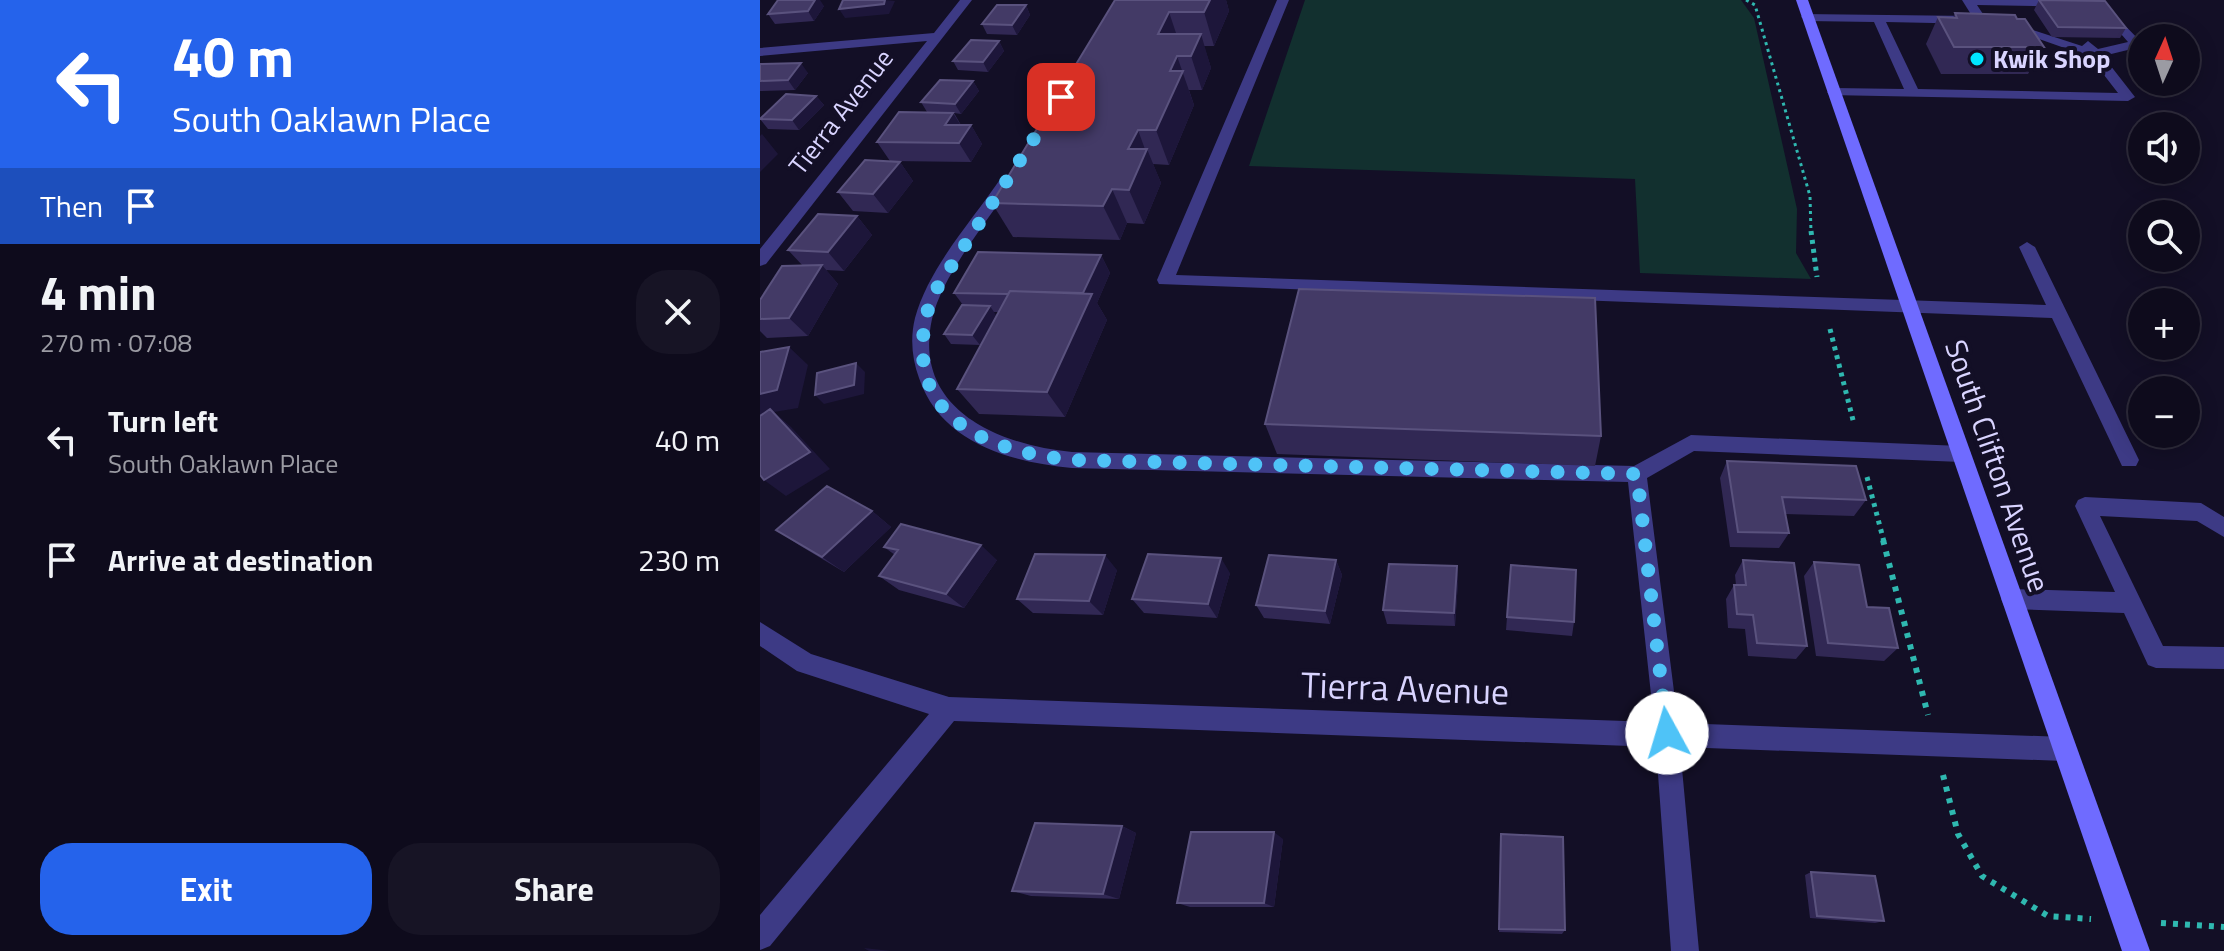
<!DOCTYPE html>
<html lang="en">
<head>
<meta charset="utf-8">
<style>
	body { margin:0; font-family:"Titillium Web",sans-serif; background:#171425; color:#f1f3f6; height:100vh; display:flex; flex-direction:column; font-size:30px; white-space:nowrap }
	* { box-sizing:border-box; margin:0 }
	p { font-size:26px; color:#9b9ba3 }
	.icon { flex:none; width:44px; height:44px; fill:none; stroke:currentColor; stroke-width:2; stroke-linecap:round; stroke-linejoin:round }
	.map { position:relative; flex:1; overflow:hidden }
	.details { display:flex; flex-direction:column; background:#0e0b1c; width:760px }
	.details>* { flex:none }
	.hud { background:#2563eb; color:#fff; overflow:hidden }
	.needle { width:52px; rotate:3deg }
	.controls { position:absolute; left:1368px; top:24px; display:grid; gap:16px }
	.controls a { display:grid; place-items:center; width:72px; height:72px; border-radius:50%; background:#0e0b1c; box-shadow:0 4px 20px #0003,0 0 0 2px #2e2b3b; font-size:40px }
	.pin { position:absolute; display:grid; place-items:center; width:68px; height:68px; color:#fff; margin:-34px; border-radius:16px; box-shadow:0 4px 12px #0006 }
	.me { position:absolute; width:88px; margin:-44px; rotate:354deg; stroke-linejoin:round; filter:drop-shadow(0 0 6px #0008) }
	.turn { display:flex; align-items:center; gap:28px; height:168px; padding:0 40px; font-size:36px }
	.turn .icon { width:104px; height:104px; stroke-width:2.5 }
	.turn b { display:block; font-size:56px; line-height:68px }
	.then { display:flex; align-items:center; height:76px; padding:0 40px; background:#0003; gap:16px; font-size:30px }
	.round { display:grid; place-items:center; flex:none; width:84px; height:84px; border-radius:32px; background:#171425 }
	.headline { display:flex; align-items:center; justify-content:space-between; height:136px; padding:0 40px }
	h1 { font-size:48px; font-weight:700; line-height:60px }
	.primary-button { display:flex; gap:16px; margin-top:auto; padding:16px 40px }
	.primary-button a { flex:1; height:92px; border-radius:32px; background:#2563eb; color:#fff; font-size:32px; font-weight:700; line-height:92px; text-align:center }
	.primary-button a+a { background:#171425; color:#f1f3f6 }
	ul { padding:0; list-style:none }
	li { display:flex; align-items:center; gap:24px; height:120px; padding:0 40px }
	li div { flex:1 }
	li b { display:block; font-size:30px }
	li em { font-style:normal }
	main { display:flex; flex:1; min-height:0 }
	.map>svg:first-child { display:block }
</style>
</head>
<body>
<main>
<section class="details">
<div class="hud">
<div class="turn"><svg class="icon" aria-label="left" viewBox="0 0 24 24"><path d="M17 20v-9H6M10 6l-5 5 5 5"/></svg><div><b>40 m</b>South Oaklawn Place</div></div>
<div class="then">Then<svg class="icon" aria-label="arrive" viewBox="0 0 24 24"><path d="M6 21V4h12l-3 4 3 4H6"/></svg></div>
</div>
<div class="headline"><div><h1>4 min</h1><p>270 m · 07:08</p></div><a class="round"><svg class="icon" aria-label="close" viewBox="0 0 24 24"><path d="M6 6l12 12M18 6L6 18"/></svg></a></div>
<ul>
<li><svg class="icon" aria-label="left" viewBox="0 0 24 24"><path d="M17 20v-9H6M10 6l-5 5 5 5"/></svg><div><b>Turn left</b><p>South Oaklawn Place</p></div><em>40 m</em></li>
<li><svg class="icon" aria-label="arrive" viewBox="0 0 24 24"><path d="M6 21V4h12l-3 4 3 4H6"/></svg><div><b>Arrive at destination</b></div><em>230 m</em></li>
</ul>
<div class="primary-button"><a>Exit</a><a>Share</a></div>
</section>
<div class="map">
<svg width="1464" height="951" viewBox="0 0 1464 951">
	<rect width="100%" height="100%" fill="#130f26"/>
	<path fill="#12302f" d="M545 0H981L994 18 1037 209 1036 253 1051 279 880 273 875 179 489 166Z"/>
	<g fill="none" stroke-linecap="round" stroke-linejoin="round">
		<path stroke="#2fb8b0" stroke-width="3" stroke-dasharray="3 4" stroke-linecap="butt" d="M986 0 995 5 1050 196 1051 233"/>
		<path stroke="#2fb8b0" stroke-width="5" stroke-dasharray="4 5" stroke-linecap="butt" d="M1051 231 1057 277
			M1070 329 1094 424
			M1107 477 1124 542"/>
		<path stroke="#2fb8b0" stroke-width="6" stroke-dasharray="5 7" stroke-linecap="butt" d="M1123 540 1168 715
			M1183 775 1198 834 1222 876 1288 916 1331 919
			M1401 923 1464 927"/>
		<path fill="#3d3a85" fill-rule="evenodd" d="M517 0H529L416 275 1286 305 1259 247 1267 242 1275 247 1379 460 1376 466H1362L1292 318 399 284 397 280Z
			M1202 0H1344L1346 3 1340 7 1217 5 1227 20 1221 24 1126 22 1158 89 1358 93 1330 57 1242 26 1248 22 1322 46 1328 41 1338 49 1368 42 1342 12 1348 8 1382 43 1380 47 1343 56 1375 97 1368 101 1069 95 1067 92 1074 88 1144 89 1114 22 1047 21 1041 17 1043 14 1212 16Z
			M1325 497 1441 503 1464 517V537L1437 521 1340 516 1403 646 1464 647V669L1396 668 1388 665 1364 613 1252 609 1244 606 1241 599 1244 592 1252 589 1355 592 1315 506 1318 500Z"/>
		<path fill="#3d3a85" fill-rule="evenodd" d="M200 0H212L6 264 0 266V249L167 41 0 56V48L174 33Z
			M246 176 254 181C228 221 183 273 172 319 152 410 240 445 312 452L874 466 931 435 1201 446 1208 448 1211 454 1208 460 1201 462 934 451 887 478 918 723 1304 737 1313 740 1316 749 1313 758 1304 761 920 747 939 951H911L896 747 194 721 10 946 0 950V915L169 714 37 671 0 646V622L51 654 189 697 894 722 868 482 312 468C250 462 181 443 159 378 152 359 150 338 155 318 169 267 212 221 241 178Z"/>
		<path fill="#6f6bff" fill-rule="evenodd" d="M1036 0H1048L1390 951H1362Z"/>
	</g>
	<path fill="#312854" d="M355 0H466L469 11 454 46H444L451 68 442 90H429L434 105 409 165 393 164 401 183 384 224 367 223 360 240 253 237 232 203Z
		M1279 0 1366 28 1360 38 1292 37 1274 10Z
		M266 5 270 15 257 35 227 34 222 24Z
		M64 6 54 21 15 24 8 14Z
		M1195 13 1257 19 1284 47 1268 74H1181L1166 44 1178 17 1193 18Z
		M239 41 244 51 228 72 198 70 193 61Z
		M0 64 48 73 35 90 0 91Z
		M213 81 219 91 201 114 194 113 201 125H211L222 144 211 162 132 161 140 162 153 181 128 213 93 211 78 192 130 161 117 142 167 112 161 102Z
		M56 96 64 105 39 130 8 129 0 119Z
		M97 216 112 235 84 271 66 270 78 284 48 336 7 338 0 331V300L43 266 28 250Z
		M341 255 350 273 337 303 347 320 305 417 219 414 197 389 239 312H234L220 345 191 344 184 334 203 305 194 293Z
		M505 424 841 436 835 466 517 454Z
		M967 461 1106 500 1094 516 1025 514 1029 533 1019 548 970 547 960 478Z
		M112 511 131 527 84 572 39 545 16 530Z
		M124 547 237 560 204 608 139 590 119 576 135 555Z
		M576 560 582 575 570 624 504 618 496 605Z
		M983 560 1047 646 1036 659 988 656 985 629 968 628 966 599 974 585H976L975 575Z
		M1054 562 1107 607 1138 648 1124 661 1056 656 1044 576Z
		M697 566 698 581 695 626 627 624 623 610Z
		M357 570 343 615 273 613 257 599Z
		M470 573 457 618 384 613 372 599Z
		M747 617 814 622 812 636 746 630Z
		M362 826 376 833 359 899 271 896 252 891Z
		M741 834 805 930 802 934 739 932Z
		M523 839 514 907H430L417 903Z
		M1051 872 1124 921 1115 923 1050 918 1045 875Z"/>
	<path fill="#1d163a" d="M55 0H60L64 6 54 21 48 11Z
		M125 0 135 1 129 14 85 18 79 9Z
		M450 0H466L469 11 454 46 444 12Z
		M266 5 270 15 257 35 252 25Z
		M409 12 420 45 398 34Z
		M441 34 451 68 442 90 431 56Z
		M239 41 244 51 228 72 223 62Z
		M417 56 434 105 409 165 396 130 410 71Z
		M41 63 48 73 35 90 28 80Z
		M213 81 219 91 201 114 195 104Z
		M56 96 64 105 39 130 32 120Z
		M193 113 205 132 197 144 185 125Z
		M211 125 222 144 211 162 199 143Z
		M378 130 386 152 387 149 401 183 384 224 369 190 368 149Z
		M2 134 18 154 0 172V136Z
		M140 162 153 181 128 213 113 194Z
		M352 189 367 223 360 240 343 206Z
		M97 216 112 235 84 271 68 252Z
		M341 255 350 273 337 303 347 320 305 417 287 392 322 296Z
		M62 265 78 284 48 336 29 318Z
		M230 306 236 315 220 345 212 335Z
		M29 347 48 365 38 408 14 412 31 427 70 469 26 496 4 480 0 415V394Z
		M96 363 105 372 104 394 64 404 55 395Z
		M112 511 131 527 84 572 62 557Z
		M221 545 237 560 204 608 186 594Z
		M345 555 357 570 343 615 329 601Z
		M461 558 470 573 457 618 448 604Z
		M576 560 582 575 570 624 565 611Z
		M697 566 698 581 695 626 694 613Z
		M362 826 376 833 359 899 343 894Z
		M514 832 523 839 514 907 504 903Z
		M104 948 131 951H109Z"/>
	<path fill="#433a66" stroke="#5a527e" stroke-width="2" d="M18 0H55L48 11 8 14Z
		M83 0H125L124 4 79 9Z
		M355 0H450L444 12H409L398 34H441L431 56H417L410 71H423L396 130H378L368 149H387L369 190 352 189 343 206 232 203Z
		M1279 0 1345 1 1366 28 1298 27Z
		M237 5H266L252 25 222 24Z
		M1195 13 1255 15 1257 19H1265L1284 47H1194L1178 17 1197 18Z
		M211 40 239 41 223 62 193 61Z
		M41 63 28 80 0 81V64Z
		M180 80 213 81 195 104 161 102Z
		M26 94 56 96 32 120 0 119Z
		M139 112 193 113 185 125H211L199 143 117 142Z
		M105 160 140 162 113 194 78 192Z
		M58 214 97 216 68 252 28 250Z
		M218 252 341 255 323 293 250 291 248 294 194 293Z
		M62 265 29 318 0 319V300L22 266Z
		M539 289 835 298 841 436 505 424Z
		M250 291 332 294 287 392 197 389Z
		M202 305 230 306 212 335 184 334Z
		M29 347 17 390 0 394V352Z
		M96 363 94 385 55 395 57 373Z
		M10 409 50 452 4 480 0 475V416Z
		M967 461 1096 466 1106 500 1022 497 1029 533 978 532Z
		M67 486 112 511 62 557 16 530Z
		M141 524 221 545 186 594 119 576 138 550 124 547Z
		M275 554 345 555 329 601 257 599Z
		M388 554 461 558 448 604 372 599Z
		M509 555 576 560 565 611 496 605Z
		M983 560 1034 563 1047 646 997 643 993 615 977 614 974 585H986Z
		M1054 562 1099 565 1107 607 1129 608 1138 648 1068 643Z
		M629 564 697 566 694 613 623 610Z
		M751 565 816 570 814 622 747 617Z
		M275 823 362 826 343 894 252 891Z
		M431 832H514L504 903H417Z
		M741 834 803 837 805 930 739 929Z
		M1051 872 1115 876 1124 921 1057 916Z"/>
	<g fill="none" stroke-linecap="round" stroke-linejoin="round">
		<path stroke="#4fc3f7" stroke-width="14" stroke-dasharray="0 25.2" d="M301 97 172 296C135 408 213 450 312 460L877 474 907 733"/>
	</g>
	<circle fill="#00e5ff" stroke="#130f26" stroke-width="3" cx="1217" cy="59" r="8"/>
	<g text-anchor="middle" stroke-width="8" stroke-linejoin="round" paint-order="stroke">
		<g font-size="26" font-weight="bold" fill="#d9d4ff" stroke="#130f26" text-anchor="start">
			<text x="1233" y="68">Kwik Shop</text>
		</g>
		<g font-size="26" fill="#d9d4ff" stroke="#130f26">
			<text transform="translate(81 112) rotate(-52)" y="9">Tierra Avenue</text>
		</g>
		<g font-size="30" fill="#d9d4ff" stroke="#130f26">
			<text transform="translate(1237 466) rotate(71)" y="10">South Clifton Avenue</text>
		</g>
		<g font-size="36" fill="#d9d4ff" stroke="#130f26">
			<text transform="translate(645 688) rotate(2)" y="13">Tierra Avenue</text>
		</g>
	</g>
</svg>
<div class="controls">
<a><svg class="needle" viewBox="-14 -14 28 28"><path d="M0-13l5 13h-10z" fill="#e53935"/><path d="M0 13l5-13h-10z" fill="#9b9ba3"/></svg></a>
<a><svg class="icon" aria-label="sound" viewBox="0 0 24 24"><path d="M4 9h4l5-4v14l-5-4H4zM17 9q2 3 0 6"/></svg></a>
<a><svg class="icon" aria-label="search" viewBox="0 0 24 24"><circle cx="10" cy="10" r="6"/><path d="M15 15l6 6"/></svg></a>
<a>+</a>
<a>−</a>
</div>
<div class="pin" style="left:301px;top:97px;background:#d93025"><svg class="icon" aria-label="arrive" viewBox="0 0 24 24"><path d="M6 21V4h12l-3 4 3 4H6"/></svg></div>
<svg class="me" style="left:907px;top:733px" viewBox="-20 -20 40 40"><circle r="19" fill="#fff"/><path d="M0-13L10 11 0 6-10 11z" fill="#4fc3f7"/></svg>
</div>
</main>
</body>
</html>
